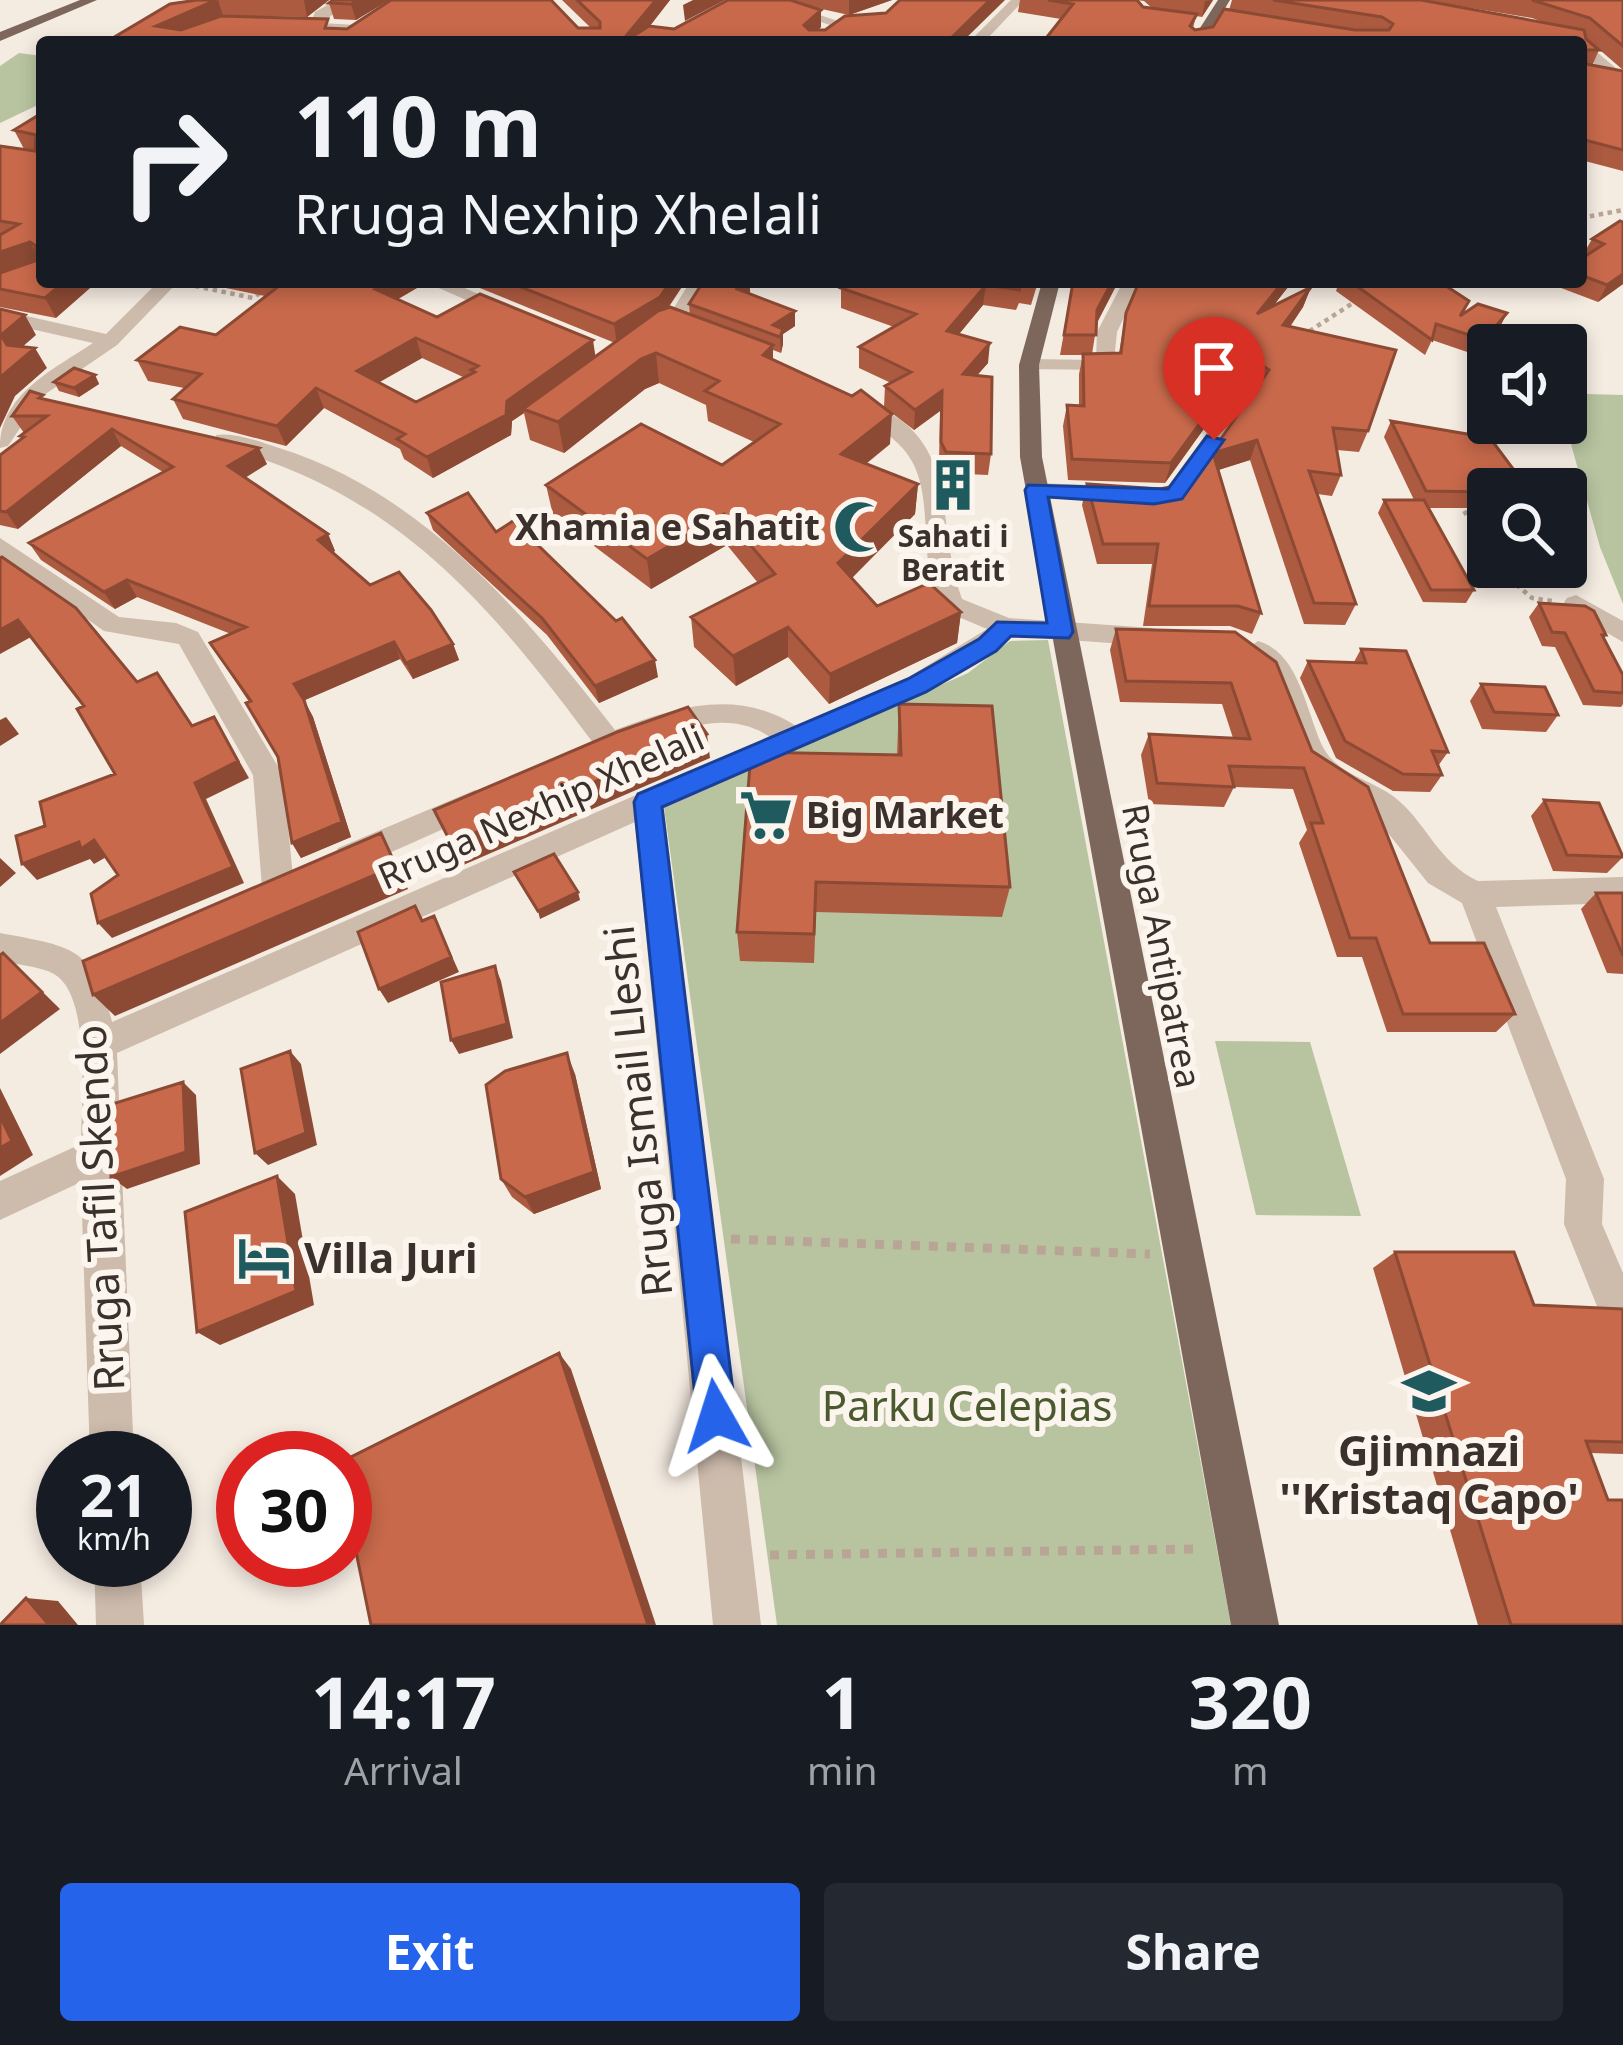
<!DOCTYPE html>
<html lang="en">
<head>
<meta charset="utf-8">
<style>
	body { margin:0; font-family:"Noto Sans",sans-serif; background:#242831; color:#f1f3f6; height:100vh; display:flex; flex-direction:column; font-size:45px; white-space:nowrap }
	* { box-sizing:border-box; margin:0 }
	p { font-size:39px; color:#9ea1a6 }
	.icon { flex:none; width:66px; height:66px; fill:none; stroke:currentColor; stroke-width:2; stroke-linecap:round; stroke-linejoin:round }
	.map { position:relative; height:1625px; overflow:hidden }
	.sheet { display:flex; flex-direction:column; background:#171b24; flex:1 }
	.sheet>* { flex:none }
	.hud { position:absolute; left:36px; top:36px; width:1551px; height:252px; border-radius:12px; box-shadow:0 6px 18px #0003; background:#171b24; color:#f1f3f6; overflow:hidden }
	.controls { position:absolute; left:1467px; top:324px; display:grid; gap:24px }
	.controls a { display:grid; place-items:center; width:120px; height:120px; border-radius:12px; background:#171b24; box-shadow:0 6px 18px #0003; font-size:60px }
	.speed { position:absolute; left:36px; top:1431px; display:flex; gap:24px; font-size:60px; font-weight:700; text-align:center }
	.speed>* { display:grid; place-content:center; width:156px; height:156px; border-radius:50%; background:#171b24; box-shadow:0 6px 18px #0003; line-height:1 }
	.speed small { font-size:30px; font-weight:400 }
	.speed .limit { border:18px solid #d22; background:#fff; color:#111 }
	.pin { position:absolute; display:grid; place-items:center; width:102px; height:102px; color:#fff; margin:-123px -51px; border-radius:50% 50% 50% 0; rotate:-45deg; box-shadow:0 0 12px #0007 }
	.pin .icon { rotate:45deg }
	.me { position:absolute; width:132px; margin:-66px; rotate:354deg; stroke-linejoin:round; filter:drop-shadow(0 0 9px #0008) }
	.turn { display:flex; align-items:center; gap:42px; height:252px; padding:0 60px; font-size:54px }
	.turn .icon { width:156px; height:156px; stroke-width:2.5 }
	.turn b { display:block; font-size:84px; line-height:102px }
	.eta { display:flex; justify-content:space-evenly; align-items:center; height:204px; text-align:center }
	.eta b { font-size:72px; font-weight:700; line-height:84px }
	.cta { display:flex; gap:24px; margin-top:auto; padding:24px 60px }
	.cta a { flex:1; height:138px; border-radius:12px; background:#2563eb; color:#fff; font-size:48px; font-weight:700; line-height:138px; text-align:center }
	.cta a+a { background:#242831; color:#f1f3f6 }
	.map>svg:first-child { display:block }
</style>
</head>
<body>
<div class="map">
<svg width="1623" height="1625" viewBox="0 0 1623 1625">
	<rect width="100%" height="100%" fill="#f4ebe1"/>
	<path fill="#b8c4a0" d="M19 53 42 56V103L0 123V66Z
		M1586 394 1623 395V604L1600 547 1565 423 1566 406Z
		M1048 640 1231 1625H777L664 807 968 673 1010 641Z
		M1215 1041 1310 1042 1361 1216 1256 1215Z"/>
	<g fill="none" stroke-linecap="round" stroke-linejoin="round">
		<path stroke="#b9a596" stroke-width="4.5" stroke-dasharray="4.5 4.5" stroke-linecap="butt" d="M1581 218 1623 210
			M195 286 253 298 275 282
			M1302 336 1356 301
			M1460 503 1488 554
			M1496 567 1532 598 1552 601"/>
		<path stroke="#b9a596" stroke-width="9" stroke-dasharray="9 9" stroke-linecap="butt" d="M731 1239 1150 1254
			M770 1555 1201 1549"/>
		<path fill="#cdbbac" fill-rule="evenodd" d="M336 0H351L322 23 355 25 360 32 308 29 315 12Z
			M754 0H774L847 24 825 42H809L830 25Z
			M1011 0H1024L984 42H969Z
			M1580 42H1581L1586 43 1623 74V86L1581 53Z
			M158 282H178L117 345 41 397 8 446 0 448C0 394 53 370 93 343L0 322V310L106 334Z
			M425 282H451L522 313 505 317Z
			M690 282H709L680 329H666L663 325Z
			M1123 282H1141L1117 332 1113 370 1022 369V361L1029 359 1096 360 1097 332Z
			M1247 385 1258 391 1183 499 1154 505 1036 497 1024 490 1036 483 1167 488 1240 387Z
			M856 399C966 432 932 518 962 599L1009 618 1152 628 1165 637 1152 646 1012 636 996 652 927 692 664 809 761 1625H713L635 822 117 1053 134 1458H90L81 1182 0 1220V1181L81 1144C81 1105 92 995 54 974 40 966 17 965 0 961V933C69 946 95 946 112 1022L770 737C719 703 661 739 610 755L600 752C491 606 399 492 216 445V435C236 432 260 442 279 448 424 493 525 615 615 730 676 707 737 688 796 726L907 678 987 629 942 610C915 561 937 496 908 455 894 435 869 422 848 410V400Z
			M0 538 119 617 176 623 198 632 283 775 294 887 289 896 278 900 267 896 262 887 253 775 179 644 104 631 0 558Z
			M1576 595 1623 621V642L1567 610 1563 604 1567 598Z
			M1258 641C1301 653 1306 715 1324 749 1338 774 1371 780 1393 796 1427 822 1437 862 1478 881L1623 877V903L1496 907 1604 1179 1602 1224 1623 1273V1342L1609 1336 1564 1224 1566 1179 1462 903 1428 883 1372 813 1309 773 1272 686 1245 650Z
			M475 790 486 794 490 802 486 810 360 866 349 870 338 866 334 857 338 848Z
			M94 1560H140L144 1625H96Z"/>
		<path fill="#7d675c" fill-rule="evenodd" d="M80 0H97L0 41V32Z
			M1218 0H1230L1205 42H1191Z
			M1042 282H1060L1039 365 1042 457 1279 1625H1231L1020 457 1019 365Z"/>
	</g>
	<path fill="#ac5a40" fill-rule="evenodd" d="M197 0H329L307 17 223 16 331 28H591L562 0H670L650 26 674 29 728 0H892L849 15 962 42H106ZM808 6 849 15 825 30H818L821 27Z
		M333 0H389L356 20 334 19 329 3Z
		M1020 0H1137L1143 7 1152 8 1144 1 1137 0H1213L1202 17 1196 16 1193 28 1195 30 1213 27 1229 10 1232 0H1623V70L1586 38 1599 50 1592 66 1623 71V171L1581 160V42H1043L1061 19 1018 12ZM1422 0 1532 18 1546 23Z
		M42 113 56 318 0 307V146L24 149 14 130Z
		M1623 222V284L1598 302 1556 286 1558 282H1581V259L1585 256 1583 255 1592 239Z
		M197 282H423L422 285 398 299 437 317 595 357 615 343 465 282H685L668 308 690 315 689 304 750 292 749 293 795 326 783 334V344L781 353 773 350V360L890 444 866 464 918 484 915 514 852 578 877 606 961 612 957 643 829 704 788 657 736 686 694 647 691 617 758 583 727 545 651 589 553 515 546 485 722 465 754 442 708 421 706 405 659 383 645 389 564 453 530 440 524 413 512 421 511 435 433 478 404 459 400 449 324 408 286 446 183 419 173 399 184 388 148 381 137 360 216 335 265 296ZM422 358 463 377 416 402 379 382Z
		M970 282H1038L1031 305 1019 303 1016 310 983 305 959 334 988 363 977 375 991 454 988 475 943 473 939 462 940 411 914 430 884 407 885 386 891 383 859 368V347L894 327 841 308V288L966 284Z
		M1073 282H1118L1097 323 1092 354 1119 353 1126 313 1139 282H1292L1273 306 1311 287 1303 307 1290 327 1368 431 1359 452 1337 450 1341 475 1332 496 1317 494 1356 604 1345 625 1304 624 1250 460 1218 470 1261 613 1252 634 1230 626H1143L1152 564H1097L1082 505 1087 484 1160 489 1190 483 1258 387 1249 381 1236 384 1165 483 1068 480 1063 426 1067 405 1079 406V374L1083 355H1060Z
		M1339 282H1440L1469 301 1462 314 1499 329 1476 355 1432 340 1425 355 1336 291Z
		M95 375 99 384 79 397 59 391 54 382Z
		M46 399 267 464 245 478 328 534 335 551 333 552 370 585 453 644 459 660 413 679 400 659 304 700 313 717 351 837 301 858 292 843 278 757 249 702 210 643 231 634 137 597 115 609 41 560 29 543 163 472 121 446 18 529 0 525V455L22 438 20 436 24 433 12 416Z
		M1391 421 1488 489V521L1479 508H1428L1474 590 1466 603 1423 602 1378 513 1384 500H1414L1384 437Z
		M427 513 496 532 658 677 599 703 547 635 433 530Z
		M1539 603 1606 635 1604 639 1623 675V704L1621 707 1583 705 1555 647 1542 646 1529 617Z
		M1116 629 1235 632 1312 751 1430 943 1515 1014 1496 1032H1387L1362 957H1337L1299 843 1307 830 1293 789 1234 787 1224 807 1149 804 1141 755 1149 734 1233 738 1222 704 1120 702 1110 650Z
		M1361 649 1448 752 1438 766 1442 775 1430 792 1393 791 1336 758 1300 678 1308 661 1354 662Z
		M1481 684 1558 715 1546 732 1482 729 1470 701Z
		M899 704 1010 887 1002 917 816 912 814 963 740 961 737 932 897 755Z
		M1544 800 1623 857 1607 873 1553 871 1531 816Z
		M1596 893H1623V974L1607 973 1581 909Z
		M575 1074 601 1189 534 1214 512 1197 501 1179Z
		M1395 1252 1534 1305 1623 1309V1454L1590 1453 1608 1500 1623 1625H1478L1373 1268Z"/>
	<path fill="#8c4a34" d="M218 0 223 16 164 42 156 26Z
		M304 0H329L307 17Z
		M358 0H389L356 20 351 4Z
		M656 0H670L637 42H621Z
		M693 0H725L685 21 683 5Z
		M849 0H892L849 15Z
		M990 0H1005L962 42H947Z
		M1213 0 1202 17 1205 1Z
		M821 10V27L805 42 804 25Z
		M30 242 41 262 0 275V252Z
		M1623 274V284L1598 302 1607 285Z
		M64 282H97L56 318 45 298Z
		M387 282H423L422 285 381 309 375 289Z
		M670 282H685L662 317 617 344 614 324Z
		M744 282H750V292L738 304 737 289Z
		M1112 282H1118L1093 330 1097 310Z
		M1283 282H1292L1251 334 1257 314Z
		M986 285 983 305 945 351 947 331Z
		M1311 287 1303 307 1276 346 1283 325Z
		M795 311V326L783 334V344L781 353 780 337 773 325Z
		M1507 313 1499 329 1476 355 1484 340Z
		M25 315 36 335 13 355 1 335Z
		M416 338 422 358 364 391 357 371Z
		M593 340 596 360 523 409 524 413 512 421 511 435 433 478 427 457Z
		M990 343 988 363 960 395 963 374Z
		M773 345V375L763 355Z
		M35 348 47 368 15 396 0 428V380L3 375Z
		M656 353 659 383 645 389 564 453 558 422 641 359Z
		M1256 361 1249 381 1236 384 1165 483 1171 463 1243 364Z
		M95 375 99 384 79 397 74 388Z
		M316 388 324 408 286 446 277 426Z
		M942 391 940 411 914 430 915 410Z
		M892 414 890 444 840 484 841 454Z
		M112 429 121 446 18 529 6 512Z
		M1257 440 1250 460 1206 474 1213 453Z
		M259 448 267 464 236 483 228 466Z
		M918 484 915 514 837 593 838 563Z
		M724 514 727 545 651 589 647 559Z
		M328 534 335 551 326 556 318 540Z
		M127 580 137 597 115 609 104 592Z
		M961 612 957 643 829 704 830 674Z
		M18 620 31 637 0 654V630Z
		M788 627V657L736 686 733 656Z
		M394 642 400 659 303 701 294 684Z
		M453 644 459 660 413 679 406 663Z
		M655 660 658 677 599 703 595 686Z
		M304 700 313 717 351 837 301 858 292 843Z
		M6 717 19 734 0 746V720Z
		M214 717 249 778 206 799 244 883 112 938 98 923 195 783Z
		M707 734 710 758 461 866 451 843Z
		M381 833 408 889 115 1016 93 995Z
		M94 840 108 856 94 864 90 859 37 880 22 864 79 842Z
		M0 858 16 873 0 887Z
		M578 892 580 900 540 919 538 911Z
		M434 916 459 972 388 1003 379 989Z
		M3 953 60 1009 0 1054V1023Z
		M495 966 501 981 513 1038 459 1054 451 1040Z
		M290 1051 301 1064 317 1145 268 1165 255 1153Z
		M567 1053 575 1074 601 1189 534 1214 525 1197Z
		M183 1082 196 1095 200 1164 127 1189 111 1177Z
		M0 1088 33 1155 0 1176Z
		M277 1176 295 1194 314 1305 220 1345 197 1332Z
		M559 1353 571 1369 656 1625H648Z
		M26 1598 58 1601 78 1625H49Z"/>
	<path fill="#c8694b" stroke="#8c4a34" stroke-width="3" fill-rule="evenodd" d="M197 0H216L156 26 181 30 221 16 328 19 325 28 347 29 391 0H551L578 28H600V22L577 0H656L621 42H106L170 4Z
		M333 0H358L351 4 329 3Z
		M728 0H790L821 10 804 25 809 30H825L845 16 886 13 900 0H990L947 42H624L649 26 674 29Z
		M1048 0H1137L1143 7 1197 14 1190 26 1195 30 1213 27 1224 9 1355 30H1389L1393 24 1382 17 1273 0H1421L1584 30 1586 39 1599 50H1586V64L1623 71V150L1581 139V42H1043L1073 4Z
		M1532 0H1623V46L1590 18Z
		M42 113V282H64L45 298 0 289V273L35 261 36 246 30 242 0 252V235L19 224 0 221V146L35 151 36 135 14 130Z
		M1620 221 1623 222V274L1607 285 1581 275V259L1604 244 1592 239Z
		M284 282H387L375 289 437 317 480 294 593 340 507 401 506 415 427 457 397 439 405 434 316 388 277 426 173 399 201 374 137 360 180 327 216 335ZM416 338 478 366 471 370 475 372 416 402 357 371Z
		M508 282H670L660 297 614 324Z
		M703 282H744L737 289 795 311 773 325 783 329 780 337 689 304Z
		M850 282H959L966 284 970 282H1035L1034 285 1022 283 1019 290 986 285 947 331 990 343 963 374 992 377 991 454 946 452 941 442 942 391 915 410 885 386 911 372 859 347 916 314 841 288Z
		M1073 282H1112L1097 310 1096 335H1064Z
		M1139 282H1283L1257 314 1311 287 1283 325 1396 350 1368 431 1333 428 1341 475 1309 471 1356 604 1314 603 1257 440 1213 453 1261 613 1238 606H1149L1158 544H1103L1087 484 1160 489 1190 483 1269 370 1256 361 1243 364 1171 463 1072 459 1067 405 1084 406 1083 354 1121 353 1126 313Z
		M1351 282H1440L1469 301 1460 316 1478 304 1507 313 1484 340 1436 324 1432 340Z
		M670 307 773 345 763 355 852 396 861 390 892 414 841 454 918 484 838 563 877 606 929 583 961 612 830 674 788 627 733 656 691 617 775 574 724 514 647 559 546 485 641 424 722 465 780 424 705 391 719 381 656 353 641 359 558 422 523 409 658 311Z
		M0 309 25 315 1 335 7 345 35 348 3 375 0 380Z
		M74 368 95 375 74 388 54 382Z
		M30 391 43 395 39 398 259 448 228 466 328 534 318 540 370 585 399 572 431 610 453 644 406 663 394 642 294 684 304 700 342 822 292 843 278 757 246 703 251 701 210 643 246 627 127 580 104 592 29 543 173 467 112 429 6 512 0 511V455L24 437 20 436 47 416H12Z
		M1391 421 1490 438 1528 489H1488V492L1426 491Z
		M468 493 496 532 513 521 616 621 622 618 655 660 595 686 542 618 427 513Z
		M1384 500H1424L1474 590H1431Z
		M2 557 76 608 137 682 157 673 192 726 214 717 238 761 195 783 233 867 98 923 91 894 118 875 94 840 81 849 79 842 22 864 16 836 45 826 40 802 115 774 77 709 84 706 18 620 0 630V558Z
		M1539 603 1585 606 1594 611 1606 635H1602L1623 675V693L1594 691 1565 633 1552 632Z
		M1116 629 1235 632 1276 662 1312 751 1368 787 1430 943H1484L1515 1014H1403L1376 938H1350L1311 823H1323L1304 768 1229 766 1234 787 1157 783 1149 734 1250 739 1231 683 1126 681Z
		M1361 649 1406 651 1448 752 1432 751 1442 775 1403 774 1345 741 1308 661 1366 663Z
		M1481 684 1545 687 1558 715 1494 712Z
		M899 704 992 706 1010 887 816 882 814 934 737 932 751 752 901 755Z
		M688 707 707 734 451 843 434 810 617 732Z
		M1544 800 1599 803 1623 857 1567 855Z
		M381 833 396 866 93 995 83 961Z
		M554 854 578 892 538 911 514 872Z
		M1596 893H1623V956Z
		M415 906 422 921 434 916 451 957 379 989 358 932Z
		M3 953 42 992 0 1023V955Z
		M495 966 507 1024 451 1040 441 982Z
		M290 1051 306 1133 255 1153 241 1069Z
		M567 1053 594 1172 525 1197 501 1179 486 1085 505 1071Z
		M183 1082 186 1152 111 1177 109 1105Z
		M0 1116 12 1141 0 1148Z
		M277 1176 296 1291 197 1332 185 1212Z
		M1395 1252H1514L1534 1305 1623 1309V1442L1586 1441 1608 1500H1623V1625H1511Z
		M559 1353 648 1625H371L345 1498V1460Z
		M26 1598 49 1625H0Z"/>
	<path fill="#2563eb" stroke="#184099" stroke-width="3" d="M1207 436 1224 440 1182 499 1154 504 1048 497 1073 632 1069 638 1011 636 996 651 926 692 662 807 736 1416 730 1430 716 1436 703 1430 697 1416 634 802 638 794 908 679 979 639 997 622 1047 623 1025 490 1028 485 1168 489Z"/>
	<defs>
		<g id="building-bare" transform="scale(4.14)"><path d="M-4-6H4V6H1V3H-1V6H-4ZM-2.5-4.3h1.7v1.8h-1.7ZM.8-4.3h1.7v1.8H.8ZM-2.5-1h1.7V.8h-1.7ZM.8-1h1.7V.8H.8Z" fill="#1f5a5e" stroke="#fbf5ee" stroke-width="2.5" paint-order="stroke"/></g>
		<g id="mosque-bare" transform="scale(4.14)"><path d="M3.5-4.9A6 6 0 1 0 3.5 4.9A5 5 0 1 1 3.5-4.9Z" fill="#1f5a5e" stroke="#fbf5ee" stroke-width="2.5" paint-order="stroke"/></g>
		<g id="supermarket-bare" transform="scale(4.14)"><path d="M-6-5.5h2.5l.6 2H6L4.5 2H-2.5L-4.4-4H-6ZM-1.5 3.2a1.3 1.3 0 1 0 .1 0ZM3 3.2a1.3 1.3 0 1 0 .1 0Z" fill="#1f5a5e" stroke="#fbf5ee" stroke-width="2.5" paint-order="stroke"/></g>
		<g id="hotel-bare" transform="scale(4.14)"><path d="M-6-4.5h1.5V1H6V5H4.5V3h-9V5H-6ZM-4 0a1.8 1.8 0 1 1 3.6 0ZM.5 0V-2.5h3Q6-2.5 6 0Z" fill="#1f5a5e" stroke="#fbf5ee" stroke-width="2.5" paint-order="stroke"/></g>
		<g id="school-bare" transform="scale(4.14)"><path d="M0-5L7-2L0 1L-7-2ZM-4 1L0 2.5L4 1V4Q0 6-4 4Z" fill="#1f5a5e" stroke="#fbf5ee" stroke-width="2.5" paint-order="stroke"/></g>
	</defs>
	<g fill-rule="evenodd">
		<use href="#building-bare" x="953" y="485"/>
		<use href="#mosque-bare" x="860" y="527"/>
		<use href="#supermarket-bare" x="766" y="815"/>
		<use href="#hotel-bare" x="264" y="1258"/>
		<use href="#school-bare" x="1429" y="1391"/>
	</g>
	<g text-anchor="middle" stroke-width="12" stroke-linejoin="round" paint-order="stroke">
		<g font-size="30" font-weight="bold" fill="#3b302b" stroke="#fbf5ee">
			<text x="953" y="547">Sahati i<tspan x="953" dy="34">Beratit</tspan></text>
		</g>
		<g font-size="36" font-weight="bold" fill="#3b302b" stroke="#fbf5ee" text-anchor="end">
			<text x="820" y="540">Xhamia e Sahatit</text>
			<text x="806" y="828" text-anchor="start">Big Market</text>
		</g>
		<g font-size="36" fill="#3b302b" stroke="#fbf5ee">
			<text transform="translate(541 807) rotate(-24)" y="13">Rruga Nexhip Xhelali</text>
			<text transform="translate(1162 946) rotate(79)" y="13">Rruga Antipatrea</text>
		</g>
		<g font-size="42" fill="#3b302b" stroke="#fbf5ee">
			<text transform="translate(638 1111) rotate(-96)" y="15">Rruga Ismail Lleshi</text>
			<text transform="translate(100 1208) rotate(-93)" y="15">Rruga Tafil Skendo</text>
		</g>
		<g font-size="42" font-weight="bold" fill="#3b302b" stroke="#fbf5ee" text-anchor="start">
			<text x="304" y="1273">Villa Juri</text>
			<text x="1429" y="1466" text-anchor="middle">Gjimnazi<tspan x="1429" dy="48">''Kristaq Capo'</tspan></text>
		</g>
		<g font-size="42" fill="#4a5a2e" stroke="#fbf5ee">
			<text x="967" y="1421">Parku Celepias</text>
		</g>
	</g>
</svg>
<div class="controls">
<a><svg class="icon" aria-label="sound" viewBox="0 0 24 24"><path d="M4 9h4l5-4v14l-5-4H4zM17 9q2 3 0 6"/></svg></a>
<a><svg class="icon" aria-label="search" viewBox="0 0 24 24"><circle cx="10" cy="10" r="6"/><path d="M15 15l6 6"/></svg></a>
</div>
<div class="speed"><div>21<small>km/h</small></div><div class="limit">30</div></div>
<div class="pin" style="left:1214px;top:440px;background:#d93025"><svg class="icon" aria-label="arrive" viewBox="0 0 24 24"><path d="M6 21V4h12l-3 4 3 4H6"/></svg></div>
<svg class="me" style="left:716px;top:1416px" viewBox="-20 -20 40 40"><path d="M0-17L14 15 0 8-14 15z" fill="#2563eb" stroke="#fff" stroke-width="4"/></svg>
<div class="hud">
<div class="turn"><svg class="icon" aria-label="right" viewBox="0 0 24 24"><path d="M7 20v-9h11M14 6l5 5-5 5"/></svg><div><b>110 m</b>Rruga Nexhip Xhelali</div></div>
</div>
</div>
<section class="sheet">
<div class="eta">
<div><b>14:17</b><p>Arrival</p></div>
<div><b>1</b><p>min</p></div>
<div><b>320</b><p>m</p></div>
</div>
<div class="cta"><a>Exit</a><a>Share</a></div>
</section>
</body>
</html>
